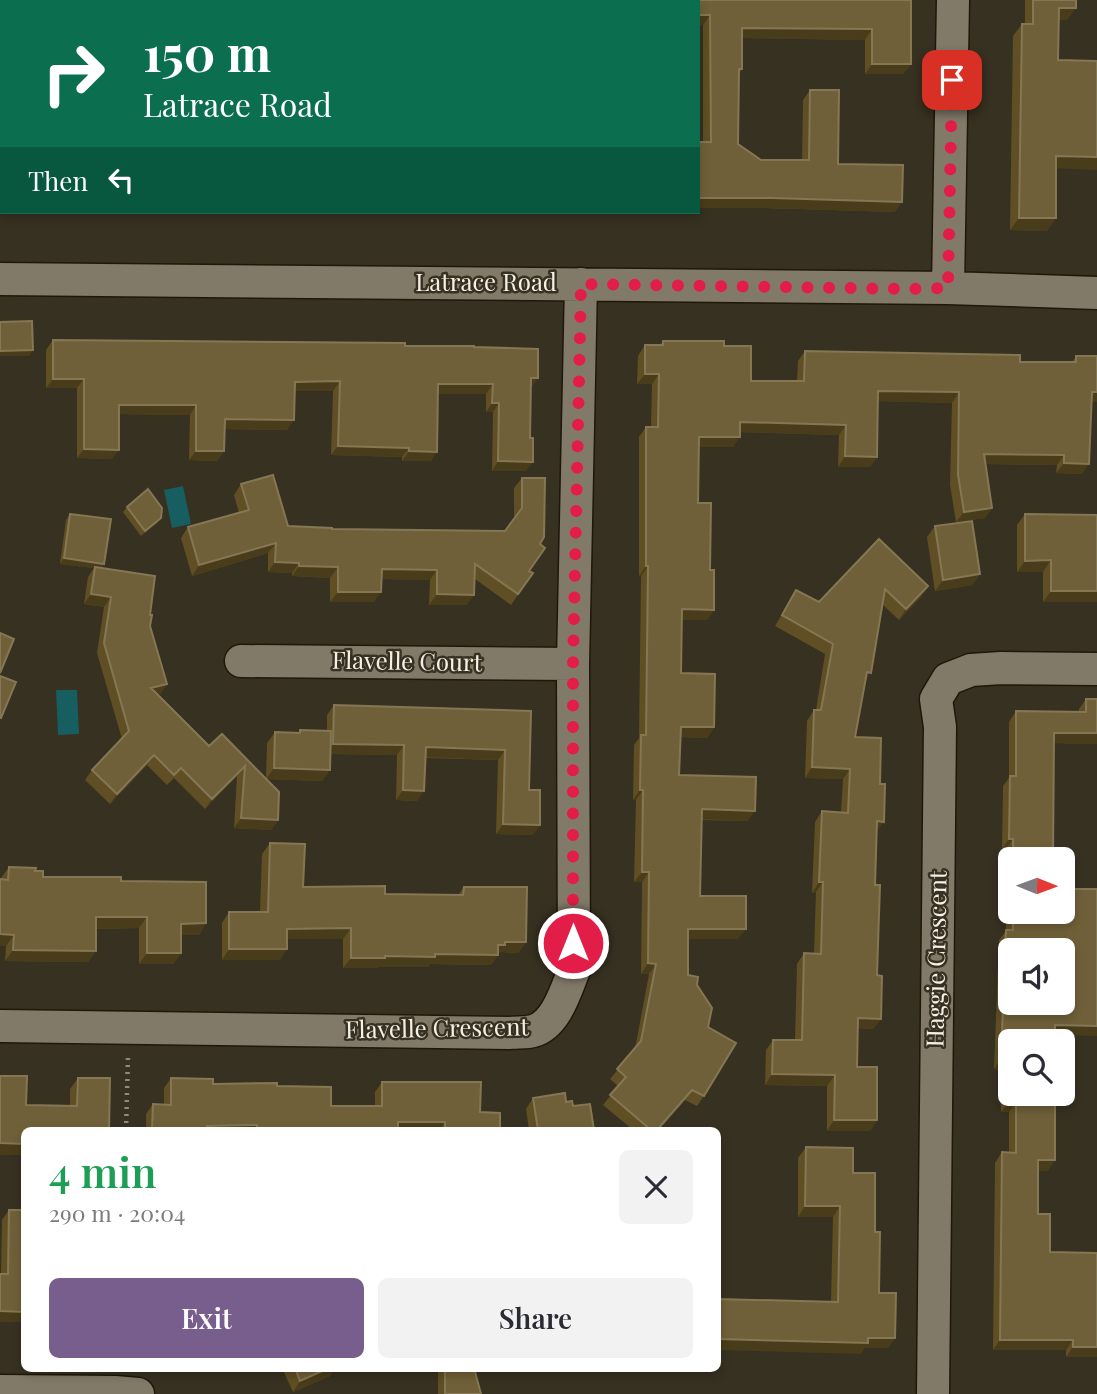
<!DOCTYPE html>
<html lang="en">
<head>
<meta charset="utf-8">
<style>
	body { margin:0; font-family:"Playfair Display",serif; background:#f2f2f3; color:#2b2b33; height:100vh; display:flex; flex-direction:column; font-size:26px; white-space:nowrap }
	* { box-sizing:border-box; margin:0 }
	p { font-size:23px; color:#7c7c81 }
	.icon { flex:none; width:38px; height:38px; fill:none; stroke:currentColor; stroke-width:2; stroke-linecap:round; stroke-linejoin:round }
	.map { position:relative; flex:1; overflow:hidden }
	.drawer { position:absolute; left:21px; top:1127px; width:700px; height:245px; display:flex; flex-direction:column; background:#fff; border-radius:10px; box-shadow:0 4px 10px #0003 }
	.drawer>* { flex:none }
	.hud { position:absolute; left:0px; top:0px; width:700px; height:214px; box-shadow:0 4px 10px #0003; background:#0b6e4f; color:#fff; overflow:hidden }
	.needle { width:46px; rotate:91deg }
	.tools { position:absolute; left:998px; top:847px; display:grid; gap:14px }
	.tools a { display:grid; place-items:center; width:77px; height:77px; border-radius:10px; background:#fff; box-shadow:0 4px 10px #0003; font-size:35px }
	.pin { position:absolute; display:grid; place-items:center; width:60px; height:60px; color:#fff; margin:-30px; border-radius:14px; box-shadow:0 4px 10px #0006 }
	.me { position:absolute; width:77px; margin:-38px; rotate:0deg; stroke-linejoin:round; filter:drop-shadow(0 0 5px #0008) }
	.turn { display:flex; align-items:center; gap:24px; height:147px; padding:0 28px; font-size:32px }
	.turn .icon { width:91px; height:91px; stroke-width:2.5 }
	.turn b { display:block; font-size:49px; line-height:60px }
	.then { display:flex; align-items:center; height:66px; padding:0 28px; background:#0003; gap:14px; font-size:26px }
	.round { display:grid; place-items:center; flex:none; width:74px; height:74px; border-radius:10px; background:#f2f2f3 }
	.overview { display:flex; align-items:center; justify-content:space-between; height:119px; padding:0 28px }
	h1 { font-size:42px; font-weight:600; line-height:52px; color:#1e9e55 }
	.primary-button { display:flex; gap:14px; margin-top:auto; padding:14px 28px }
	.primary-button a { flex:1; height:80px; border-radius:10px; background:#775e8d; color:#fff; font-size:28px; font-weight:600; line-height:80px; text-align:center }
	.primary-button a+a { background:#f2f2f3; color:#2b2b33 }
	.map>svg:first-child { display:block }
</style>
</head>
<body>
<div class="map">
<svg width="1097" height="1394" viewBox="0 0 1097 1394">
	<rect width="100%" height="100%" fill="#373121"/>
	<path fill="#175e60" d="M183 486 191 524 172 528 164 490Z
		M77 690 79 734 58 735 56 690Z"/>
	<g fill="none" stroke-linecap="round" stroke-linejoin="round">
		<g stroke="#1f180a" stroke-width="35">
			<path id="minor" d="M0 279 948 288 1097 293
				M948 288 953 0
				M241 661 573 664
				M0 1026 510 1033C517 1032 526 1033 533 1031 556 1025 566 990 574 970L573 664 581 284
				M0 1391 115 1392 138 1394
				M933 1394 940 727 936 699 948 679 971 670 1001 668 1097 669"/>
		</g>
		<path stroke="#918b7e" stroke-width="4.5" stroke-dasharray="2 5" stroke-linecap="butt" d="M126 1130 128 1057"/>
		<use href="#minor" stroke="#827a69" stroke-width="32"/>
	</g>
	<path fill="#604f24" d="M65 0H911V64L903 74H865V40L742 38V69L739 74 738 144 761 160H802L803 100 810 90 838 164 895 212 765 208 703 142V25L698 2H92L65 1Z
		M1025 0H1076L1067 20H1059L1056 169 1047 231 1010 230 1013 36 1022 24H1025Z
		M53 340 474 347 538 378 531 387 526 471H492L493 412H486V394H438L431 461H402V457L331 455 333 391H294L287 430 224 429V451L217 461 189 460 190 415 119 414 112 459 77 458V388H46V350Z
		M663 341 724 346 751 381H797L798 361 805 351 1020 362H1072L1076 356H1097V402H1091L1082 474 1056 473 1057 465 985 464 992 508 985 518 956 522 950 485 952 403 878 401 877 457 870 467H838L839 435 740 432 733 447H699L698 503 710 570 714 610 707 620H681V673L714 727 707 738 680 737 679 775 748 821 701 820 700 896 738 939H688V975L697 985 708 1027 704 1096 697 1106 685 1100 659 1130H633L603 1105 618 1086 610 1079 635 1049 649 974H641L642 882H634L636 800H633L634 745 639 738 641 576H639V437L646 427H651L652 384H637L638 356 645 345H660Z
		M522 478 540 544 529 571 533 573 511 605 475 579 467 605H429L430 580 382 579 374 602H330V578L292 576V573L268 572V553L192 576 181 538 188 527 239 513 234 495 241 484 288 526 332 529 505 531 514 518V488Z
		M127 507 161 518 157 523 141 536 123 512Z
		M70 514 104 564 101 568 150 615V626L167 684 160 694H157L209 746 222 734 279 792 278 820 271 830 234 828 237 776 205 809 174 778 167 785 147 765 110 804 85 780 92 770 122 739 97 653 104 607 84 604 88 577 94 568 60 564 66 520Z
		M1025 514 1097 515V602H1043V572H1017V525Z
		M935 526 980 574 972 585 935 591 927 537Z
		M879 539 928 586 921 597 899 620 882 604 865 681 855 737 877 831 875 885 877 975 881 1019 873 1029 858 1028 857 1067 877 1120 870 1131H827V1086L765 1085 766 1050 773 1040H795L797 964 804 953H814L816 892 812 893 815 822 822 811 841 812 843 779 805 778 807 721 814 710H816L825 654 775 626 796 590 819 602Z
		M1086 699H1097V744L1054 743 1053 859H1010V912H1062L1055 1035V1094L1048 1171 1038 1170V1214L1050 1252 1097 1357H1066V1350H993L995 1163 1002 1152 1009 1153V1112H1001V1070L994 1069 999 940 1006 931V849H1002L1003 786 1009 778V722L1016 711 1079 712V709Z
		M334 705 531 711 529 790 533 835 496 834 498 760 426 758 417 801 396 800 397 755 330 754V770L322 781 266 779 267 743 275 732 298 733 300 730 327 731V715Z
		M270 843 303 887 385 894 458 895 464 887 526 942 518 953 500 952 491 965 430 964 428 967H378L377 968H343V939H287L280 960H222V923L229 912H260L262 854Z
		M9 867 35 871 43 877 121 881 206 923 199 935H181V953L173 964H139V928L96 929V951L88 962 5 961 6 946 1 878Z
		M0 1076 26 1105 70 1106V1089L78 1078H110L24 1155H0Z
		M171 1078 213 1084 277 1086 331 1106H375V1092L382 1082 480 1112 500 1130H146V1114L153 1104 164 1105V1088Z
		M533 1098 566 1102 573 1106 594 1130H529L526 1109Z
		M806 1147 853 1173 875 1232 879 1293 895 1338 888 1348H864L861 1354 831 1302 833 1217H798V1158Z
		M9 1210 22 1322 1 1274 2 1220Z
		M282 1368H335L330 1376 293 1392Z
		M438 1368H474L481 1394H438Z"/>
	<path fill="#493c1a" d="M66 0H103L102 2 65 1Z
		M233 0 289 1 288 2H232Z
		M337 0H389L388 2H336Z
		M480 0H526L525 2H479Z
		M597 0H642L640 2H595Z
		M1059 8H1076L1067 20H1051Z
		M698 15H710L703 25H698Z
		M0 19H2V30H0Z
		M742 28 872 29 865 40 735 38Z
		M872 64H911L903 74H865Z
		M1056 156 1097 157V170L1047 168Z
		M0 169H2V180H0Z
		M698 198H772L902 202 895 212 765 208H698Z
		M1019 218H1056L1047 231 1010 230Z
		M33 350 29 356H0V351Z
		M645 374H659L652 384H637Z
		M531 378H538L531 388Z
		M53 379H84L77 388H46Z
		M340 381 333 391H288L295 382Z
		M438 384H493L486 394H432Z
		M878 391 959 392 952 403 871 401Z
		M1092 392H1097V402H1085Z
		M492 403H499L493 412H486Z
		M119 405H196L190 415 113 414Z
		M225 419 294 420 287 430 218 429Z
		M740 422 846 425 839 435 733 432Z
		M699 437H740L733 447H692Z
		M338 446 409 448 402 457 331 455Z
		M84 449 119 450 112 459 77 458Z
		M196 451H224L217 461 189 460Z
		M409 451 437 452 431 461H402Z
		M984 454 1064 455 1057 465 977 464Z
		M845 456 877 457 870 467H838Z
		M498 461 533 462 526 471H492Z
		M1064 463 1089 464 1082 474 1056 473Z
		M992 508 985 518 956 522 964 512Z
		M161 518 157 523 141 536 145 531Z
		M276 543 268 553 192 576 199 565Z
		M64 558 104 564 100 569 60 564Z
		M1051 560 1043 572H1017L1025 561Z
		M275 562 299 563 292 573 268 572Z
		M299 566 338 567 330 578 292 576Z
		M646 566H648L641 576H639Z
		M382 569 437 570 430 580 374 579Z
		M980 574 972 585 935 591 943 580Z
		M928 586 921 597 899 620 906 609Z
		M1051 591H1097V602H1043Z
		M338 592H381L374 602H330Z
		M91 594 111 597 104 607 84 604Z
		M437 594 474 595 467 605H429Z
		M682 609 714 610 707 620H674Z
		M167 684 160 694 144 698 151 688Z
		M681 727H714L707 738 673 737Z
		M1054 733H1097V744L1047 743Z
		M333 744 404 745 397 755 326 754Z
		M426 747 505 750 498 760 419 757Z
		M154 755 147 765 110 804 117 794Z
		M245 766 237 776 205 809 212 799Z
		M812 767 850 769 843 779 805 778Z
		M274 768 330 770 322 781 266 779Z
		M403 790 424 791 417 801 396 800Z
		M640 790H643L636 800H633Z
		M702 809 755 811 748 821 694 819Z
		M241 818 278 820 271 830 234 828Z
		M877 821 884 822 876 832Z
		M503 824 540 825 533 835 496 834Z
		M1009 839H1013L1006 849H1002Z
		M642 872H649L642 882H634Z
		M819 882H823L816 892 812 893Z
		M96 917H147L139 928 88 929Z
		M206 923 199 935H173L181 924Z
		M351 928 343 939H280L287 929Z
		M688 929H746L738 939H681Z
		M0 934 14 935 6 946H0Z
		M505 942H526L518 953 500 952 491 965 430 964 428 967H378L377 968H343L351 958 435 954 498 945Z
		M229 949H287L280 960H222Z
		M13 950 96 951 88 962 5 961Z
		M147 953H181L173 964H139Z
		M648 963 656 964 649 974H641Z
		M858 1018 881 1019 873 1029 851 1028Z
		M1055 1025 1097 1026V1036L1048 1035Z
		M1001 1059H1009L1001 1070 994 1069Z
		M772 1074 835 1075 827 1086 765 1085Z
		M692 1090 685 1100 659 1130H657Z
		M1008 1102H1016L1009 1112H1001Z
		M834 1120H877L870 1131H827Z
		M398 1122H445L440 1130H392Z
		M257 1125 253 1130H204L207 1126Z
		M0 1143 24 1144V1155H0Z
		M1038 1160H1055L1048 1171 1031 1170Z
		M805 1206H840L833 1217H798Z
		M0 1311 24 1312V1319L22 1322H0Z
		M895 1338 888 1348H864L861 1354 718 1350V1339Z
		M1000 1340H1073L1066 1350H993Z
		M1073 1347H1097V1357H1066Z
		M329 1368H335L330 1376 293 1392 300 1381Z"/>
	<path fill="#706039" stroke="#857754" stroke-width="2" fill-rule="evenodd" d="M0 0H52V2H2V19H0Z
		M109 0H233V2H109Z
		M262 0H340V2H289V1Z
		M392 0H484V2H392Z
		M529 0H598V2H529Z
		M642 0H911V64H872V29L742 28V69H739L738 144 761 160H809L810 90H839L838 164 903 165 902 202 772 198H698V142H711L710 15H698V2H642Z
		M1033 0H1076V8H1059L1058 60 1097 61V157L1056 156V218H1019L1022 24H1033Z
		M0 101H2V169H0Z
		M32 321 33 350 0 351V322Z
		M53 340 405 343V346H474V347L538 349V378H531L530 438H533V462L498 461 499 403H492L493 384H438L437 452 409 451V448L338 446 340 381 295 382 294 420 225 419 224 451H196V405H119V450L84 449V379H53Z
		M663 341H724V346H751V381H804L805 351 1020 355V362H1076V356H1097V392H1092L1089 464 1064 463V455L984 454 992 508 964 512 958 475 959 392 878 391 877 457 845 456 846 425 740 422V437H699L698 503H711L710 570H714V610L682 609 681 673 715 674 714 727H681L679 775 756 777 755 811 702 809 700 896H746V929H688V975L698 977 697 985 712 1008 708 1027 736 1043 704 1096 692 1090 657 1130H651L610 1095 626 1077 617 1069 641 1041 656 964 648 963 649 872H642L643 790H640L641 735H646L648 566H646V427H658L659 374H645V345H663Z
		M273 475 288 526 332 528V529L505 531 522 508V478H545L544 537 540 544 545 548 529 571 533 573 518 594 475 564 474 595 437 594V570L382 569 381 592H338V567L299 566V563L275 562 276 543 199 565 188 527 249 510 241 484Z
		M148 489 162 508 161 518 145 531 127 507Z
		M70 514 111 519 104 564 64 558Z
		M1025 514 1097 515V591H1051V560L1025 561Z
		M972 521 980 574 943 580 935 526Z
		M879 539 928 586 906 609 885 589 871 673 867 672 855 737 881 738 880 784H885L884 822 877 821 875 885H880L877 975 882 976 881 1019 858 1018 857 1067H877V1120H834L835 1075 772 1074 773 1040H802L804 953 821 954 823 882H819L822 811 848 813 850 769 812 767 814 710H821L833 644 782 615 796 590 819 602Z
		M95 567 155 576 150 615H152L150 626 167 684 151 688 209 746 222 734 279 792 278 820 241 818 245 766 212 799 181 768 174 775 154 755 117 794 92 770 129 731 104 643 111 597 91 594Z
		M0 633 14 639 0 673Z
		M0 676 16 682 1 718H0Z
		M1086 699H1097V733H1054L1053 859H1013V839H1009L1010 776H1016V711L1086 712Z
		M334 705 531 711 529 790H540V825L503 824 505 750 426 747 424 791 403 790 404 745 333 744Z
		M300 730 331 731 330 770 274 768 275 732 300 733Z
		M270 843 305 844 303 887 385 886V894L463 895 464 887H527L526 942H505V945H498V955L435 954V957L385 956V958H351V928L287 929V949H229V912H268Z
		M9 867 36 868 35 871H43V877H121V881L206 882V923L181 924V953H147V917H96V951L13 950 14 935 0 934V879L8 880Z
		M1062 889H1097V1026L1055 1025V1041H1010V1094H1055V1160H1038V1214H1050V1252L1097 1253V1347H1073V1340H1000L1002 1152 1016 1153V1102H1008L1009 1059H1001L1006 930H1013V912H1062ZM1010 950H1062V1003H1010Z
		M0 1076H27L26 1105 77 1106 78 1078H110L109 1130H24V1144L0 1143Z
		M171 1078 213 1079V1084L277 1083V1086L331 1087V1106H382V1082H481L480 1112 500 1113V1130H445V1122H398V1130H257V1125L207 1126V1130H152L153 1104 171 1105Z
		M565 1093 566 1102 572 1101 573 1106 590 1104 594 1130H538L533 1098Z
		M806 1147 853 1148V1173H875V1232H880L879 1293H896L895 1338H868V1343L718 1339V1299L838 1302 840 1206H805Z
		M9 1210H24V1312L0 1311V1274H8Z
		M295 1368H329L300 1381Z
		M445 1368H474L481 1394H445Z"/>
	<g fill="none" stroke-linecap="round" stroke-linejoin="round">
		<path stroke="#e11d48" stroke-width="12" stroke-dasharray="0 21.6" d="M573 943V664L581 284 910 289 948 288 952 80"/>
	</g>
	<g text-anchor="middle" stroke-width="5" stroke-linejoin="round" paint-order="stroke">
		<g font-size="24" fill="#f4f0e6" stroke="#373121">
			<text x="486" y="291">Latrace Road</text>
			<text transform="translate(407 662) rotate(1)" y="8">Flavelle Court</text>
			<text transform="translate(937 959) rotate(-89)" y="8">Haggie Crescent</text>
			<text transform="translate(437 1029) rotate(-1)" y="8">Flavelle Crescent</text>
		</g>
	</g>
</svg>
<div class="tools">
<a><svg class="needle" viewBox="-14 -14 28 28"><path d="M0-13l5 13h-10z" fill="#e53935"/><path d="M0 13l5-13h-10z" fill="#7c7c81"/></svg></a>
<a><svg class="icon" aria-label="sound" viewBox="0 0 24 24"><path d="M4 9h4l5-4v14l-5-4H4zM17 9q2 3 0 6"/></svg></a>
<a><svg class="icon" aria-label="search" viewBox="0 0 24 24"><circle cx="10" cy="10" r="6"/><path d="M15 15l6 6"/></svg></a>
</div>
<div class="pin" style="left:952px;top:80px;background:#d93025"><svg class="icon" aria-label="arrive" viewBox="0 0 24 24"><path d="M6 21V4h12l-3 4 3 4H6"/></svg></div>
<svg class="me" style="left:573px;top:943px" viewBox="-20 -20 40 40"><circle r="17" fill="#e11d48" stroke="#fff" stroke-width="3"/><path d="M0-11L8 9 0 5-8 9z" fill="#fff"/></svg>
<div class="hud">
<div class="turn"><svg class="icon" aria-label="right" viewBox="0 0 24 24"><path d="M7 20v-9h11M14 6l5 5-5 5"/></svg><div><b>150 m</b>Latrace Road</div></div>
<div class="then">Then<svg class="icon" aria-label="left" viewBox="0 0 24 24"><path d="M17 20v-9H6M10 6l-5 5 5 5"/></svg></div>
</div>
<section class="drawer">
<div class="overview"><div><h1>4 min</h1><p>290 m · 20:04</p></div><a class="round"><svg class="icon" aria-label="close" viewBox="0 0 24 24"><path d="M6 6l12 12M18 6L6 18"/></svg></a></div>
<div class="primary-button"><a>Exit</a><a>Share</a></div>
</section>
</div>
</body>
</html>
